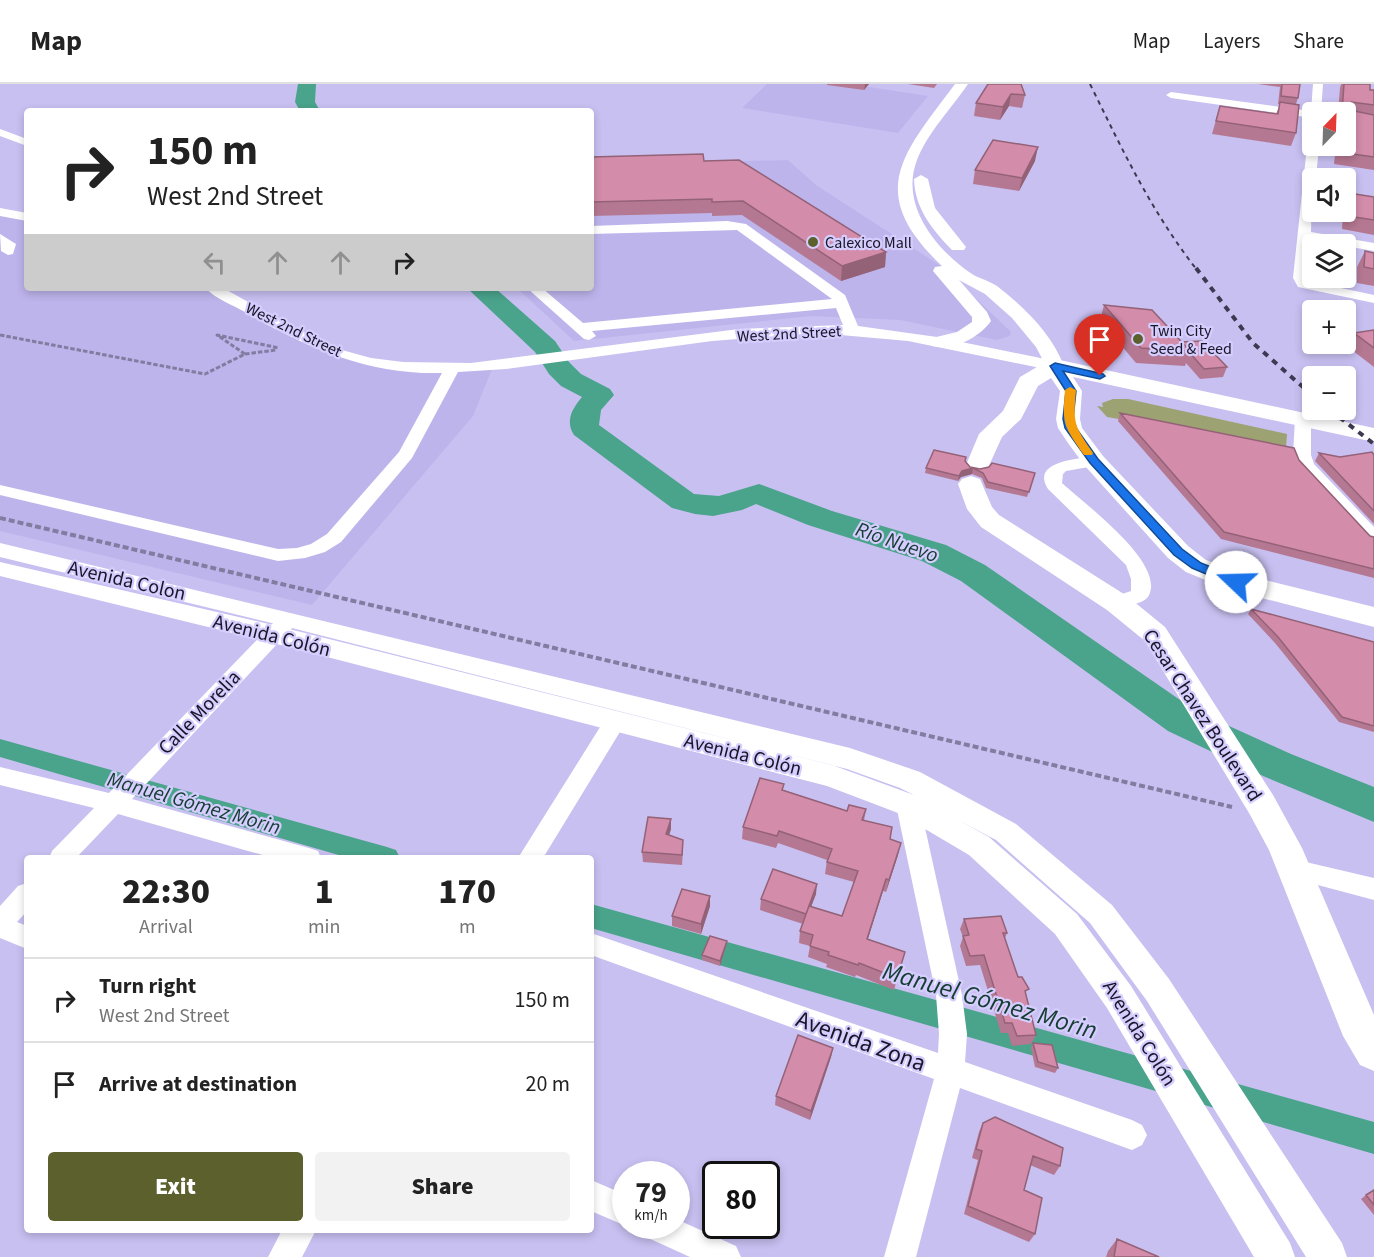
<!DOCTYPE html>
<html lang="en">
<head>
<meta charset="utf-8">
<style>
	body { margin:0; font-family:"Source Sans 3",sans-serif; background:#f2f2f2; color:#222; height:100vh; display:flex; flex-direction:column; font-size:22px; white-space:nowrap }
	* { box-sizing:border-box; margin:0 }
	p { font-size:20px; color:#767676 }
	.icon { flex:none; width:33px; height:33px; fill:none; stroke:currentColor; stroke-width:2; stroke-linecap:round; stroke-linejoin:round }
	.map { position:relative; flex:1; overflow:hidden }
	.drawer { position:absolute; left:24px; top:771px; width:570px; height:378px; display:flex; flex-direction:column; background:#fff; border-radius:6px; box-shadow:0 3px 9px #0003 }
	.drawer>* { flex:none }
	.banner { position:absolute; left:24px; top:24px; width:570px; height:183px; border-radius:6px; box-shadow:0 3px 9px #0003; background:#fff; color:#222; overflow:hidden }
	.needle { width:39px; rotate:23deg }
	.fabs { position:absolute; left:1302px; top:18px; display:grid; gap:12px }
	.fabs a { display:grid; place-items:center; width:54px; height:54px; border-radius:6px; background:#fff; box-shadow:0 3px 9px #0003; font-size:30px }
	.speed { position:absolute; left:612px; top:1077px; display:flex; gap:12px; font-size:30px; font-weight:700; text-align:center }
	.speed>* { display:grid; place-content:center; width:78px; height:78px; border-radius:50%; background:#fff; box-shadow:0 3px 9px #0003; line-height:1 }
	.speed small { font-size:15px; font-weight:400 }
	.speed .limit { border:3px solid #111; border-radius:9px; background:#fff; color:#111 }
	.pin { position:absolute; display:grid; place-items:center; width:51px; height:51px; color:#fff; margin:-62px -26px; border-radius:50% 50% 50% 0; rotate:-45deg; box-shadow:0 0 6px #0007 }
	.pin .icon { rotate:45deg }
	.me { position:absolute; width:66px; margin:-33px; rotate:291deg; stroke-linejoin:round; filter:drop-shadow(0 0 4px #0008) }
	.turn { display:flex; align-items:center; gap:21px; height:126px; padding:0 24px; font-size:27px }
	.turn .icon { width:78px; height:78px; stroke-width:2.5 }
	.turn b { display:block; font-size:42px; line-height:51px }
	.lanes { display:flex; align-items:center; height:57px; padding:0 24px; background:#0003; justify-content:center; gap:30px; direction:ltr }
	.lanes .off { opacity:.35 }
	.eta { display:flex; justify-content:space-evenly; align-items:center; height:102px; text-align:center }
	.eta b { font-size:36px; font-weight:800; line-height:42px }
	.cta { display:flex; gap:12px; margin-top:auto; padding:12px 24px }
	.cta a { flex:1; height:69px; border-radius:6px; background:#5c602d; color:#fff; font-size:24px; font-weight:800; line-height:69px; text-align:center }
	.cta a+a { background:#f2f2f2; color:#222 }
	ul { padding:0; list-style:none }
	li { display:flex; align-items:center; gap:18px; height:84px; padding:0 24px; border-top:2px solid #e0e0e0 }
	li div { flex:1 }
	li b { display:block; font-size:22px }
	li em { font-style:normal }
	header { display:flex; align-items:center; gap:36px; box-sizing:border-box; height:84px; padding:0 30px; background:#fff; border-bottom:2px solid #e0e0e0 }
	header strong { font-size:28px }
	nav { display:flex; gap:33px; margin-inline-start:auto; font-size:21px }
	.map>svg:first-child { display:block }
</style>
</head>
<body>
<header>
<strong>Map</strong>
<nav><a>Map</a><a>Layers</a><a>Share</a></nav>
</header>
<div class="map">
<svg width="1374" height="1173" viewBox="0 0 1374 1173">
	<rect width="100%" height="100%" fill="#c8c0f1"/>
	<path fill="#beb4ec" d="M767 0H850L928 12 898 49 742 24Z
		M788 76 816 101 944 184 1008 245 1011 248 1010 252 997 256 900 236 811 232 574 257 517 204H591V81Z
		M0 128 27 133V204H213L316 260 391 281 494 280 473 332 312 521 0 447Z"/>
	<path fill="#9da272" d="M1113 315H1128L1287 350 1286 364 1107 333 1097 322 1103 323 1102 319Z"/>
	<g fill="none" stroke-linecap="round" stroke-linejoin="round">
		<path fill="#4aa38b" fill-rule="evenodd" d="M0 655 387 763 396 766 400 774H349L0 673Z
			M591 820 1374 1038V1070L591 844Z"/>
		<path fill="#4aa38b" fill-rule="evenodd" d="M298 0H316L315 18 320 27H300L295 18Z
			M467 204H495L555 257 569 278 581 290 610 305 614 311 601 326 599 341 694 410 719 412 759 400 832 427 946 461 985 481 1196 627 1291 670 1374 703V738L1263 692 1168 647 961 497 922 477 808 441 756 420 742 426 713 432 695 430 672 424 574 351C565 337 572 325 582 313L561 302 549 290 535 268Z"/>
		<path stroke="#827ca0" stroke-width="3" stroke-dasharray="4.5 2" stroke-linecap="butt" d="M0 251 205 290 245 270 217 251 279 264
			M245 270 276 266"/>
		<path stroke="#827ca0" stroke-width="4" stroke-dasharray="6 3" stroke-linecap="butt" d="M0 434 1232 723"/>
		<path fill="#fff" fill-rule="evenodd" d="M1313 0H1323L1321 28H1312V34L1171 14 1166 11 1171 8 1311 27Z
			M0 45 27 55V62L0 52Z
			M1312 59V62H1319L1316 94H1312L1311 148 1374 159V167L1310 156 1307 194 1308 197 1374 211V219L1298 203 1293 194 1307 62Z
			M1346 108 1374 113V121L1346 116Z
			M0 124 27 129V137L0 132Z
			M727 137 746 140 845 211 858 242 937 253 1055 277 1063 282 1055 287 908 257 818 249 712 257 506 285 458 288 412 374 341 458 325 468 305 474 278 477 0 411V401L278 465 297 464 311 460 327 450 399 368 442 289C369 291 307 264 245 228 233 221 215 215 206 204H223L295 244 342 266 371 274 403 278 471 279 739 245 843 241 836 224 592 247 596 252 589 256 584 255 527 204H542L583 239 832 215 737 146 591 150V142Z
			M0 150 16 160 13 170 8 171 1 167Z
			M1303 330 1311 335V371L1314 380 1374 443V460L1367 458 1297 382 1293 371 1295 335Z
			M1094 372 1100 373 1103 377 1100 381 1066 387 1063 390 1062 399C1086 421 1154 471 1151 504 1150 511 1148 515 1141 518 1131 521 1121 527 1110 524L1107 519 1110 514 1131 507V495L1126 481 1048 405C1030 377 1079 375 1094 372Z
			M286 531 293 533 296 538 293 543 132 715 309 764 318 767 321 774H273L118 730 76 774H49L52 767 94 724 0 701V683L109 709 279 533Z
			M615 630 623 632 626 638 543 774H518L607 632Z
			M908 712 916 714 920 721 962 911 967 950 965 978 1132 1036 1142 1041 1147 1051 1142 1061 1132 1066 960 1004 916 1173H884L934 995 591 871V849L938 969 939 950 936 911 896 721 900 714Z
			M1293 775 1374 794V816L1284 792 1281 785 1284 778Z
			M27 799V827L17 838 27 842V865L0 854V822L18 802Z
			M591 1096 626 1111V1142H628H626L591 1127Z
			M676 1135 736 1162 741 1173H690L646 1153 642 1142H676Z
			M282 1146H316L302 1173H268Z"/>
		<path fill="#fff" fill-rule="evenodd" d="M955 0H968C951 25 928 48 917 76 900 120 934 163 969 188 977 194 988 196 997 202 1024 223 1052 250 1064 282L1062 286H1048L1036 263 1012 234 985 210 959 196 987 228 991 237C979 254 953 267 932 262L929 258 932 254 957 248 972 238V233L933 187 935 183 942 182C864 108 903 70 955 0Z
			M921 91 928 95 935 124 966 163 964 166H952C932 145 915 125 914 95Z
			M0 459 850 664 920 688 1016 740 1112 821 1169 895 1342 1159 1347 1173H1306L1147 917 1090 839 996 756 958 736 989 753 1077 830 1131 902 1290 1159 1295 1173H1254L1107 924 1055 850 969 771 898 729 827 702 273 559 0 492V478L273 541 832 681 914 711 900 704 847 685 288 543 0 473Z"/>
		<path fill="#fff" fill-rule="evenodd" d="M1055 275 1374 344V358L1073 293 1082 307 1080 335 1082 344 1103 372 1188 462 1206 476 1245 491 1374 523V543L1227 505 1186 488 1168 474 1085 382 1068 359 1058 344 1056 335 1060 307 1051 294 1038 302 1021 335 1002 353 987 386 978 388 969 386 966 381 979 350 1003 327 1020 293 1047 277Z
			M971 392 980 395 992 423 999 431 1127 512 1165 543 1273 711 1302 764 1374 931V987L1360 981 1343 952 1269 766 1249 729 1145 557 1107 526 981 443 967 425 958 400 962 395Z"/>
		<path stroke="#3e3951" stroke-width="2" stroke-dasharray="4.5 4.5" stroke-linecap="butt" d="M1090 0C1123 67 1151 127 1197 186"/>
		<path stroke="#3e3951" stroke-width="4" stroke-dasharray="6 6" stroke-linecap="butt" d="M1196 184 1253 259 1312 311
			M1330 326 1374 360"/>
	</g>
	<path fill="#b57892" d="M827 0H869L864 6 827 1Z
		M908 0H937L934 4Z
		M988 0 1025 11 1022 24 1009 22 1000 36 974 32 976 19Z
		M1258 0H1300L1298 14 1296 20V49L1291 62 1212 50 1220 22 1276 30 1280 20H1278L1280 3Z
		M1341 0H1370V6H1374V86L1334 80 1336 62H1346V28H1338L1340 4Z
		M591 73 704 77 886 168 885 183 841 197 742 131 712 132V129L591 132Z
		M1035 77 1019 107 973 100 975 86Z
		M1349 109 1374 113V151L1342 145 1343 128H1346V117Z
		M1365 167 1374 169V202L1357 199V183Z
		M1104 221 1182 258 1227 283 1223 293 1200 295 1186 279 1185 282 1136 279 1100 236Z
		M1374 246V283L1348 263 1354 249Z
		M1120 329 1299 376 1370 452 1374 453V494L1221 455 1118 337Z
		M1319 369 1340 373 1374 371V440L1315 377Z
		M965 377 970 383 980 385 1035 389 1027 413 986 404 982 394 972 390 961 393 958 397 925 389 926 384Z
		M1251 525 1374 558V648L1339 638 1275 559 1248 530Z
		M783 706 847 727 866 725 864 737 890 755 898 771 886 808 883 807 868 855 905 868 894 906 856 891 855 893 826 883 827 880 808 873 810 862 799 859 800 847 803 840 760 826 761 815 816 810 811 823 842 832 854 798 825 790 827 776 778 759 776 764 742 755 743 743Z
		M671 745 669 751 683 766 682 781 643 778 642 768Z
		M710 822 701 850 672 842V832Z
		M964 835 1007 849 1005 854 1018 893 1026 911 1036 951 1031 960 1012 962 1008 949H1001L980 881 966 882 960 862 963 853 960 845Z
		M726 862 720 882 702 876V871Z
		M1033 959 1058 984 1055 989 1035 983 1031 964Z
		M833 964 831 973 810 1036 775 1021 776 1012Z
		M983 1039 1060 1082 1054 1091 1030 1081 1024 1106 1035 1150 1029 1158 964 1130 978 1076 972 1074 979 1048Z
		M1374 1106V1131L1361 1115 1366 1111Z
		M1117 1155 1159 1173H1106L1108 1167Z"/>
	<path fill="#946277" d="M865 0H869L864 6Z
		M1011 10 1009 22 1000 36 1003 23Z
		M1038 63 1035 77 1019 107 1022 94Z
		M886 168 885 183 841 197 842 182Z
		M973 384 972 390 961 393 958 397 959 392 962 387Z
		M671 735V745L666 761V750Z
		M901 759 898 771 886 808 889 796Z
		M886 795 883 807 864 866 867 855Z
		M817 800 816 810 804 841 806 830Z
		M710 812V822L701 850V840Z
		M727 857 726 862 720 882V877Z
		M833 964 831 973 810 1036 811 1027Z"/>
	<path fill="#d38caa" stroke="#946277" stroke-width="1.5" d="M988 0H1021L1025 11 1011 10 1003 23 976 19Z
		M1282 0H1300L1298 14 1281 12Z
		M1344 0H1370V6H1374V21L1351 18 1349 26 1374 31V73L1339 68 1340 62H1346V28H1342Z
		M1280 18 1299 21 1296 49 1216 37 1220 22 1278 30Z
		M993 56 1038 63 1022 94 975 86Z
		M703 70 704 77 739 76 886 168 842 182 743 117 712 118V115L591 118V73Z
		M1349 109 1374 113V136L1348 132Z
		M1365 167 1374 169V185L1364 183Z
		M1104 221 1152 226 1190 267 1141 264Z
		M1374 246V264L1354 249Z
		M1202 257 1227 283 1204 285 1190 269V267L1182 258Z
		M1120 329 1294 364 1299 376 1370 452 1374 453V485L1224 448Z
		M934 366 966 373 965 377 970 383 980 385 989 383 992 379 1035 389 1029 408 988 398 983 389 973 384 962 387 959 392 926 384Z
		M1372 368 1374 371V427L1319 369 1340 373Z
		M1251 525 1374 558V642L1342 633 1278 553Z
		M760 694 784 700 782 706 847 727 849 721 866 725 862 736 892 743 890 755 901 759 889 796 886 795 867 855 905 868 897 894 859 879 858 881 828 871 829 868 810 862 813 851 800 847 809 822 842 832 858 787 827 778 832 765 779 747 777 752 743 743Z
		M648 733 671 735 666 750 683 756 682 771 642 768Z
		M773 785 817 800 806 830 761 815Z
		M682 805 710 812 701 840 672 832Z
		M1001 832 1007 849H1003L1018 893H1022L1029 905 1025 907 1036 951 1017 952 1012 939H1005L984 871 970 872 963 852 969 851 964 835Z
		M710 852 727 857 720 877 702 871Z
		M798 951 833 964 811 1027 776 1012Z
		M1033 959 1052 961 1058 984 1038 978Z
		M995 1033 1063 1064 1060 1082 1033 1072 1024 1106 1042 1114 1035 1150 968 1122 982 1067 976 1065 983 1039Z
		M1374 1106V1121L1366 1111Z
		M1117 1155 1159 1173H1114Z"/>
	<path fill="#1a73e8" stroke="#114b97" stroke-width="1.5" d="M1055 279 1103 290 1105 292 1100 295 1063 287 1076 307 1073 335 1076 344 1098 375 1182 465 1201 479 1241 495 1243 498 1241 501H1232L1192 484 1174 471 1090 379 1065 344 1063 335 1066 307 1050 282Z"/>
	<path fill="#f59e0b" d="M1070 303 1076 306C1073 340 1074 341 1093 369L1092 371H1084C1064 342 1062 341 1065 306Z"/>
	<g fill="#5c602d" stroke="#d5cdfe" stroke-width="2">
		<circle cx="813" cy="158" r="6"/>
		<circle cx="1138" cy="255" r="6"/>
	</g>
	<g text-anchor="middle" stroke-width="4.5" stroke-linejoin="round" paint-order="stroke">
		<g font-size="16" fill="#191526" stroke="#d5cdfe" text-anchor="start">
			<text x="825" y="164">Calexico Mall</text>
			<text x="1150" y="252">Twin City<tspan x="1150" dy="18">Seed &amp; Feed</tspan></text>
		</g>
		<g font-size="16" fill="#191526" stroke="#d5cdfe">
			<text transform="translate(294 245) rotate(26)" y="6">West 2nd Street</text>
			<text transform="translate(789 249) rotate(-3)" y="6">West 2nd Street</text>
		</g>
		<g font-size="20" fill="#191526" stroke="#d5cdfe">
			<text transform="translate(127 496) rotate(13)" y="7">Avenida Colon</text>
			<text transform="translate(272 551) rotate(14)" y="7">Avenida Colón</text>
			<text transform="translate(199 628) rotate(-46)" y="7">Calle Morelia</text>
			<text transform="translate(1203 631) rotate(57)" y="7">Cesar Chavez Boulevard</text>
			<text transform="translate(743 670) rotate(14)" y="7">Avenida Colón</text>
			<text transform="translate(1140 949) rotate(58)" y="7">Avenida Colón</text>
		</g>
		<g font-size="21" font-style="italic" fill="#153d32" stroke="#d5cdfe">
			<text transform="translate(897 458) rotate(19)" y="7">Río Nuevo</text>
			<text transform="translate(194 719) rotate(16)" y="7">Manuel Gómez Morin</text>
		</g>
		<g font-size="24" fill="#191526" stroke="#d5cdfe">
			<text transform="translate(861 957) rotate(20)" y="8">Avenida Zona</text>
		</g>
		<g font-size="26" font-style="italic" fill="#153d32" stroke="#d5cdfe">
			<text transform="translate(990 916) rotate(16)" y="9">Manuel Gómez Morin</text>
		</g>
	</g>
</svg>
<div class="fabs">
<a><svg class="needle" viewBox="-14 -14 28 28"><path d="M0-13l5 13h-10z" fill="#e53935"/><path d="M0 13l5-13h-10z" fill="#767676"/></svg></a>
<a><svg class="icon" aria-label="sound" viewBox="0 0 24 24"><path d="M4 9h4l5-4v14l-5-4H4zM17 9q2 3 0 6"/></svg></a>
<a><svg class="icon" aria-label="layers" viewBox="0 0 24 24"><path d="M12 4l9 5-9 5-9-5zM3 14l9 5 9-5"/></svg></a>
<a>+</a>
<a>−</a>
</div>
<div class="speed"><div>79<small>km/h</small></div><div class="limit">80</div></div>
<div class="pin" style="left:1100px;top:292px;background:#d93025"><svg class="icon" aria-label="arrive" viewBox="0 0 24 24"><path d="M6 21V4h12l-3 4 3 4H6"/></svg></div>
<svg class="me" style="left:1236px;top:498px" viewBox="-20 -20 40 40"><circle r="19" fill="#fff"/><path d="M0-13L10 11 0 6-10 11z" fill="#1a73e8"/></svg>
<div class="banner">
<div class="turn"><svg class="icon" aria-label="right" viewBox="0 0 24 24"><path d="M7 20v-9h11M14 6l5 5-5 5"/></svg><div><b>150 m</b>West 2nd Street</div></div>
<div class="lanes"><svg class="icon off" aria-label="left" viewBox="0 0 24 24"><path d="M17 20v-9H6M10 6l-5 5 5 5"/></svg><svg class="icon off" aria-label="ahead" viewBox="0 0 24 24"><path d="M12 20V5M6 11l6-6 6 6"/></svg><svg class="icon off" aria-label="ahead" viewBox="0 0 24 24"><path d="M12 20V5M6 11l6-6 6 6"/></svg><svg class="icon" aria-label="right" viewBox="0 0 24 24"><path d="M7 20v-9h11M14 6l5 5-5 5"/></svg></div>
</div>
<section class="drawer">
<div class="eta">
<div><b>22:30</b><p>Arrival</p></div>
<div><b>1</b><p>min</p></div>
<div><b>170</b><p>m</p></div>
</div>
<ul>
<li><svg class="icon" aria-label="right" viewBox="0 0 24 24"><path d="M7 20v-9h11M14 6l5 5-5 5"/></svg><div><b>Turn right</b><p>West 2nd Street</p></div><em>150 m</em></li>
<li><svg class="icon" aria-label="arrive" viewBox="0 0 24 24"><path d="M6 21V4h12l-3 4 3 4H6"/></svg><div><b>Arrive at destination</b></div><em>20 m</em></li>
</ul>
<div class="cta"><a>Exit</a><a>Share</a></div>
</section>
</div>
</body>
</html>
